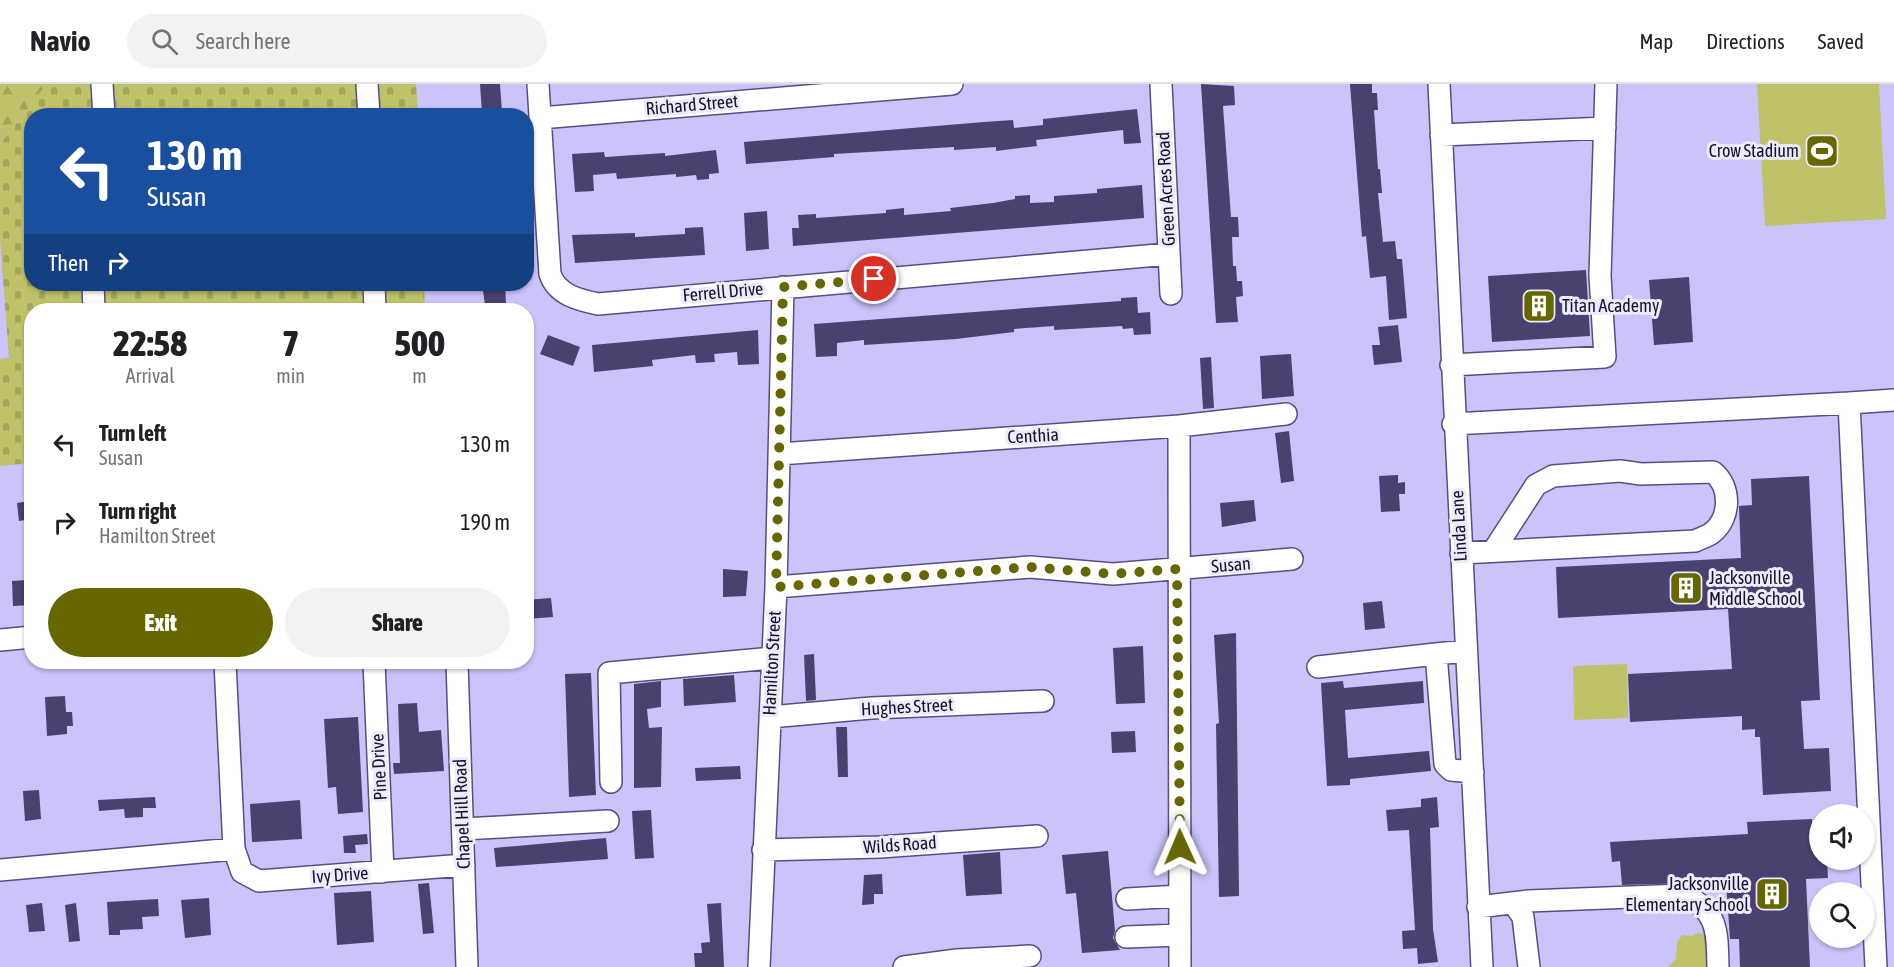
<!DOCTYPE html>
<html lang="en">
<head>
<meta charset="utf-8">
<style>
	body { margin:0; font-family:"Asap Condensed",sans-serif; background:#f2f2f2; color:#202124; height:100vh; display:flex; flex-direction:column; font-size:22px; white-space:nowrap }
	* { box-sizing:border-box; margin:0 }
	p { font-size:20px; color:#757577 }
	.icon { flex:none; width:33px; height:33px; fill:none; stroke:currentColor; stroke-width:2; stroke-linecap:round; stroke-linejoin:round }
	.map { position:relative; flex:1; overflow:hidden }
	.details { position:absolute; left:24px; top:219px; width:510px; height:366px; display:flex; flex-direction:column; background:#fff; border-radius:24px; box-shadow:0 2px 4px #0004 }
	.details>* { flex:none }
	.top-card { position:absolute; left:24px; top:24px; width:510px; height:183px; border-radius:24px; box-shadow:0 2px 4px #0004; background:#1a4fa0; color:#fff; overflow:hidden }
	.fabs { position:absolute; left:1809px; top:720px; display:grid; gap:12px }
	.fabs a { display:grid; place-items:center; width:66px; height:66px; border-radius:50%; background:#fff; box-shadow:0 2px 4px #0004; font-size:30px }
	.pin { position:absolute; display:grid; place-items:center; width:51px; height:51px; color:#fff; margin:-26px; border:3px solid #fff; border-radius:50%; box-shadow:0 2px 6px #0007 }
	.me { position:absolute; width:66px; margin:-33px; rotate:359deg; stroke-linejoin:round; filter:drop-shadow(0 0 4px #0008) }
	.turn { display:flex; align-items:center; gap:21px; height:126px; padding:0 24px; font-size:27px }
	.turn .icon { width:78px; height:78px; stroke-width:2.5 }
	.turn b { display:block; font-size:42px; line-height:51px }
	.then { display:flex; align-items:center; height:57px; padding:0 24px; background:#0003; gap:12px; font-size:22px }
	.eta { display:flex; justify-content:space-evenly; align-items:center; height:102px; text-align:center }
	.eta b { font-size:36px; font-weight:800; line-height:42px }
	.button { display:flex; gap:12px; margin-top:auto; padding:12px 24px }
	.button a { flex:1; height:69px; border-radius:36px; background:#666701; color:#fff; font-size:24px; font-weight:800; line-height:69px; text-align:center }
	.button a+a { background:#f2f2f2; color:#202124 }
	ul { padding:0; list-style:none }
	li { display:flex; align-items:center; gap:18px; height:78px; padding:0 24px }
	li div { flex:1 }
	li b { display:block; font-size:22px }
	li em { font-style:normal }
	header { display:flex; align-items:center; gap:36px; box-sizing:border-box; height:84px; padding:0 30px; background:#fff; border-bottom:2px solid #e0e0e0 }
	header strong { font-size:28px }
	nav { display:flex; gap:33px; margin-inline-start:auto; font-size:21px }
	.search { width:420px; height:54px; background:#f2f2f2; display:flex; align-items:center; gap:15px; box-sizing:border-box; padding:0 21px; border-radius:33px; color:#757577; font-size:22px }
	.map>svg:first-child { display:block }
</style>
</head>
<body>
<header>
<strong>Navio</strong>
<div class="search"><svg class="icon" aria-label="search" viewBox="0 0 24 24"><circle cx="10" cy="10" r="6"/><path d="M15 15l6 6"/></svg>Search here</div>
<nav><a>Map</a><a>Directions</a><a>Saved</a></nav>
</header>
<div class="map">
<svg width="1894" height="883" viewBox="0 0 1894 883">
	<defs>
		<pattern id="forest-firs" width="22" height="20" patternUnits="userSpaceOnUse" patternTransform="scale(1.5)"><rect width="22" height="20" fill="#bfc268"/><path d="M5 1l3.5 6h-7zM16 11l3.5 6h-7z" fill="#a3a65a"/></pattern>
		<pattern id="cemetery-stones" width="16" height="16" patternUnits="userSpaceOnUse" patternTransform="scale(1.5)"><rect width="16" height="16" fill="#bfc268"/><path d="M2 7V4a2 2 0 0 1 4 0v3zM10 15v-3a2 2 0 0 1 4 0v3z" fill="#a3a65a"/></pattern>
	</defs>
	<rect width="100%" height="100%" fill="#cbc4fb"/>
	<path fill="url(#forest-firs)" d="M0 0H47L0 60Z"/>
	<path fill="url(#cemetery-stones)" d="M47 0H416L418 31 32 32V200H424L425 226H32L31 379 0 382V275L9 274 0 156V60Z"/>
	<path fill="#bfc268" d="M1757 0H1879L1886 135 1765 142Z
		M1627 580 1628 634 1574 636 1573 582Z
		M1698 849 1708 851 1710 883H1668L1676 875 1677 859 1682 851 1691 852Z"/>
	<path fill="#49416f" d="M480 0H500L502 28 482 29Z
		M1201 0 1234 2 1235 21 1223 22 1231 133H1238L1239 153H1232L1233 182H1236L1237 197H1242L1243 212 1236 213 1238 238 1216 239Z
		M1350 0H1372V9H1377L1378 26H1374L1378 85H1380L1382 109H1378L1383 158 1395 157 1397 175H1402L1407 234 1389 236 1386 192 1370 194 1366 152 1362 153 1361 141Z
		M1137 25 1141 59 1124 60 1123 46 1036 56 1037 62 996 67V63L954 66V63L834 70V73L746 80 744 58 984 38 1013 36 1014 44 1043 41V35Z
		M716 66 719 89 709 90V95L697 96 696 91 676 93V90L617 95 616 89 593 91 594 107 575 108 572 70 604 68 605 73 665 69V72Z
		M1142 101 1144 134 793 162 792 144H799L798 131 816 130V134L886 129V126L904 124V131L951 127 950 124 993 119 1015 115V112L1030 111V119L1054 118V112L1097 109V105Z
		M767 127 769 165 746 167 744 129Z
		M703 143 705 171 575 179 572 151 635 149V153L685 150V144Z
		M1586 186 1590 252 1492 258 1488 192Z
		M1689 193 1693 258 1654 261 1649 196Z
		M482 200H505L506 219 485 221Z
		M1137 213 1138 229 1150 228 1151 250 1134 251 1133 244 1123 245 1122 242 1054 246V242L1014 245V248L956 255 864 261V256L837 259V272L816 273 814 240 1121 217V214Z
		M1398 241 1402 278 1374 281 1372 261H1380L1378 243Z
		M758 246 759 280 738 281 737 268 714 270 715 278 696 279 695 271 652 276 653 282 594 288 592 261Z
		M548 251 580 263 573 282 540 270Z
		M1291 270 1294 312 1262 315 1260 272Z
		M1211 273 1214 324 1203 325 1200 274Z
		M1289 347 1294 397 1281 399 1275 349Z
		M1398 391V399L1405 398V410H1399L1400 427 1381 428 1379 392Z
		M1809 392 1820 616 1801 617 1804 665 1829 664 1831 707 1763 711 1760 653H1755V645L1742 646V632L1630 638 1628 590 1732 585 1728 525 1558 534 1556 483 1741 474 1739 422 1752 421 1751 395Z
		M1254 416 1256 437 1222 443 1220 419Z
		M30 417 32 435 19 437 17 419Z
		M723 485 748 487 746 512 723 513Z
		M25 496 26 503 32 502V521L13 522 12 497Z
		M551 514 553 533 526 535V516Z
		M1382 517 1385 544 1365 546 1363 519Z
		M1236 549 1239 812 1219 813 1216 640 1219 639 1214 551Z
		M1143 562 1145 619 1116 620 1113 564Z
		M814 570 816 616 806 617 804 571Z
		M591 589 596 711 569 713 565 590Z
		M734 591 736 618 684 622 683 595Z
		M661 597V623L647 625 649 644 662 643 661 703 634 704V600Z
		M1343 597 1344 604 1423 597 1424 619 1345 626 1348 674 1429 667 1431 687 1350 695V701L1327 702 1321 599Z
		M65 612 66 628H72L73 642H67V650L47 652 45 613Z
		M417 619 419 648 441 646 444 687 394 690 393 679H400L398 620Z
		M358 633 363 728 338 730 336 703 328 704 324 635Z
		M836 643H847L848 693H838Z
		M1135 647 1136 668 1112 669 1111 648Z
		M740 682 741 695 696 697 695 684Z
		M39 706 41 735 25 737 23 707Z
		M155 713 156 724H143V733L125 734 124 725 99 727 98 716Z
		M1437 713 1439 743 1430 744 1433 845 1438 878 1418 880 1417 864 1403 865 1402 847 1415 846 1409 746 1388 747 1386 726 1421 723V715Z
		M300 716 302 755 252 758 250 720Z
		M651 726 654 774 635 775 632 727Z
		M1812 735V744L1817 745 1820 776H1827L1828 794 1806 795 1810 883H1740L1739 855H1730L1726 798 1622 801 1620 777 1612 778 1610 758 1748 750 1747 738Z
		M367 750 368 760 355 761 356 769H344L343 752Z
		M606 754 608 775 496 783 494 764Z
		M1108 767 1115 847 1113 854 1120 866 1082 869 1076 809 1066 810 1062 771Z
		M1000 768 1002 810 966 812 963 771Z
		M882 790 883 810H874V820L862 821 864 791Z
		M429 799 434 849 423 850 418 800Z
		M371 807 374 858 337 861 334 809Z
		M209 814 211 851 185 854 181 816Z
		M158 815 159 832 142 833 143 845 120 846V851H109L107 818Z
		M42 819 45 847 29 848 26 821Z
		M76 819 80 857 69 858 65 821Z
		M721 819 724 883H695L694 869H702L701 859 710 858 707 820Z"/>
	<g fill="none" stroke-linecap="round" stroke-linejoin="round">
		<g stroke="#574f7f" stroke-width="24">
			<path id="minor" d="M102 0 104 32
				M367 0 369 32
				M538 0 550 190C557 211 579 216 598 220L1169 170
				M1161 0 1171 210
				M1439 0 1482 883
				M540 34 952 0
				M1441 51 1605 44
				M93 200 94 226
				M374 200 375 226
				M1451 281 1605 273 1600 192 1606 0
				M1453 340 1849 319
				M1179 342 1180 883
				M779 370 1179 342 1286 330
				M1461 469 1695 457C1701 454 1709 452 1713 448 1731 433 1731 402 1713 388L1641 390 1620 387 1553 392 1536 401 1494 466
				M776 503 1030 483 1113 490 1292 475
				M0 556 32 553
				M1466 567 1436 570 1445 680 1451 686 1473 688
				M225 578 234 765 242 788 259 797 464 781
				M374 578 383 788
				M457 578 467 883
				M1318 583 1436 570
				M770 633 871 624 1043 617
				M611 698 609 589 773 574
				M463 745 608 737
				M763 766 880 763 1037 752
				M0 786 234 765
				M1127 815 1180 812
				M1514 820 1523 833 1529 883
				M1478 823 1528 817 1683 811C1719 826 1717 849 1718 883
				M1126 853 1180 851
				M759 883 776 503 783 203
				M904 883 957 876 1030 872
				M1876 883 1849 319 1894 316"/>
		</g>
		<use href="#minor" stroke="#fff" stroke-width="21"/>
	</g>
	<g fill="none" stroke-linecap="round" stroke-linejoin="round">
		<path stroke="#666701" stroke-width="10" stroke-dasharray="0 18" d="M874 195 783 203 776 503 1030 483 1113 490 1177 485 1180 763"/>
	</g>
	<defs>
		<g id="stadium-square" transform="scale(1.725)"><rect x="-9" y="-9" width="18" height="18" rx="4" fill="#666701" stroke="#eceafb"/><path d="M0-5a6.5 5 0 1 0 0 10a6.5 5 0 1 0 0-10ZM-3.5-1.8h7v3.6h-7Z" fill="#fff"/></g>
		<g id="building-square" transform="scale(1.725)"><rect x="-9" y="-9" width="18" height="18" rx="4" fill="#666701" stroke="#eceafb"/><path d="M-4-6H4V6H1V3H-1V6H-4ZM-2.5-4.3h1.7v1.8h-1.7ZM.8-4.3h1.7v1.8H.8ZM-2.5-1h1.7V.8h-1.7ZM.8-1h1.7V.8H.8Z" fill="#fff"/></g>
	</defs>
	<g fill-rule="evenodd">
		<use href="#stadium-square" x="1822" y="67"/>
		<use href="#building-square" x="1539" y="222"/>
		<use href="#building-square" x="1686" y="504"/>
		<use href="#building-square" x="1772" y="810"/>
	</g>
	<g text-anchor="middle" stroke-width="6" stroke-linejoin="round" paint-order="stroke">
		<g font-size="18" fill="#161326" stroke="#eceafb">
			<text transform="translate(692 21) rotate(-5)" y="6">Richard Street</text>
			<text transform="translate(1166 105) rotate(-93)" y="6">Green Acres Road</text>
			<text transform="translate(723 208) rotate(-5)" y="6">Ferrell Drive</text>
			<text transform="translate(1033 352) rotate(-3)" y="6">Centhia</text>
			<text transform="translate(1459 442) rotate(-93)" y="6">Linda Lane</text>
			<text transform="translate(1231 481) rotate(-5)" y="6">Susan</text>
			<text transform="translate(772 579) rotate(-87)" y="6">Hamilton Street</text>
			<text transform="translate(907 623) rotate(-3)" y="6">Hughes Street</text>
			<text transform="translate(379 683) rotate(-93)" y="6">Pine Drive</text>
			<text transform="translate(462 730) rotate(-92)" y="6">Chapel Hill Road</text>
			<text transform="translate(900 761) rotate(-4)" y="6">Wilds Road</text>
			<text transform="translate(340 791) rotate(-4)" y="6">Ivy Drive</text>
		</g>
		<g font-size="18" fill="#161326" stroke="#eceafb" text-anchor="end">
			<text x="1799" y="73">Crow Stadium</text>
			<text x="1562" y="228" text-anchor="start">Titan Academy</text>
			<text x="1709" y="500" text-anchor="start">Jacksonville<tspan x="1709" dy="21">Middle School</tspan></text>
			<text x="1749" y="806">Jacksonville<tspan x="1749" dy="21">Elementary School</tspan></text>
		</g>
	</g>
</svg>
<div class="fabs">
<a><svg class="icon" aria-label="sound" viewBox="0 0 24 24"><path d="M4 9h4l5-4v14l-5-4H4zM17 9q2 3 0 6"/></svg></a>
<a><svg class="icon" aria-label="search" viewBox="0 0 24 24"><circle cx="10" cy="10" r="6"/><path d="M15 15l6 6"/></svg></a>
</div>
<div class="pin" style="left:874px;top:195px;background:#d93025"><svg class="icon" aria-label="arrive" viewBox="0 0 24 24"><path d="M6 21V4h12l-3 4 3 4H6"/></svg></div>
<svg class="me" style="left:1180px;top:763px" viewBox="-20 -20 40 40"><path d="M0-17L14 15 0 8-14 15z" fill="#666701" stroke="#fff" stroke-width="4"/></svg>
<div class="top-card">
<div class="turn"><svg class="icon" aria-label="left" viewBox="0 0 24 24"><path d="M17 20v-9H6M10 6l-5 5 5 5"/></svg><div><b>130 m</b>Susan</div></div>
<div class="then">Then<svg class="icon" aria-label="right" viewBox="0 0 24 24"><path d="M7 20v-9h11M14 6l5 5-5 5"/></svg></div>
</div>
<section class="details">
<div class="eta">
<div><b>22:58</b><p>Arrival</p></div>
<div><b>7</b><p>min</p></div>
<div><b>500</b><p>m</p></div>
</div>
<ul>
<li><svg class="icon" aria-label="left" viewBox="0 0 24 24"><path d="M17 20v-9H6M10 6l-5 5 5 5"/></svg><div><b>Turn left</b><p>Susan</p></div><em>130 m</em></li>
<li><svg class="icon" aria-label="right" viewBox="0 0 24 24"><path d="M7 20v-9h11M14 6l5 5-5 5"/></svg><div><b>Turn right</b><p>Hamilton Street</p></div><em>190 m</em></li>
</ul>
<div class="button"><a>Exit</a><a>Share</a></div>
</section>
</div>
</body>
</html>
